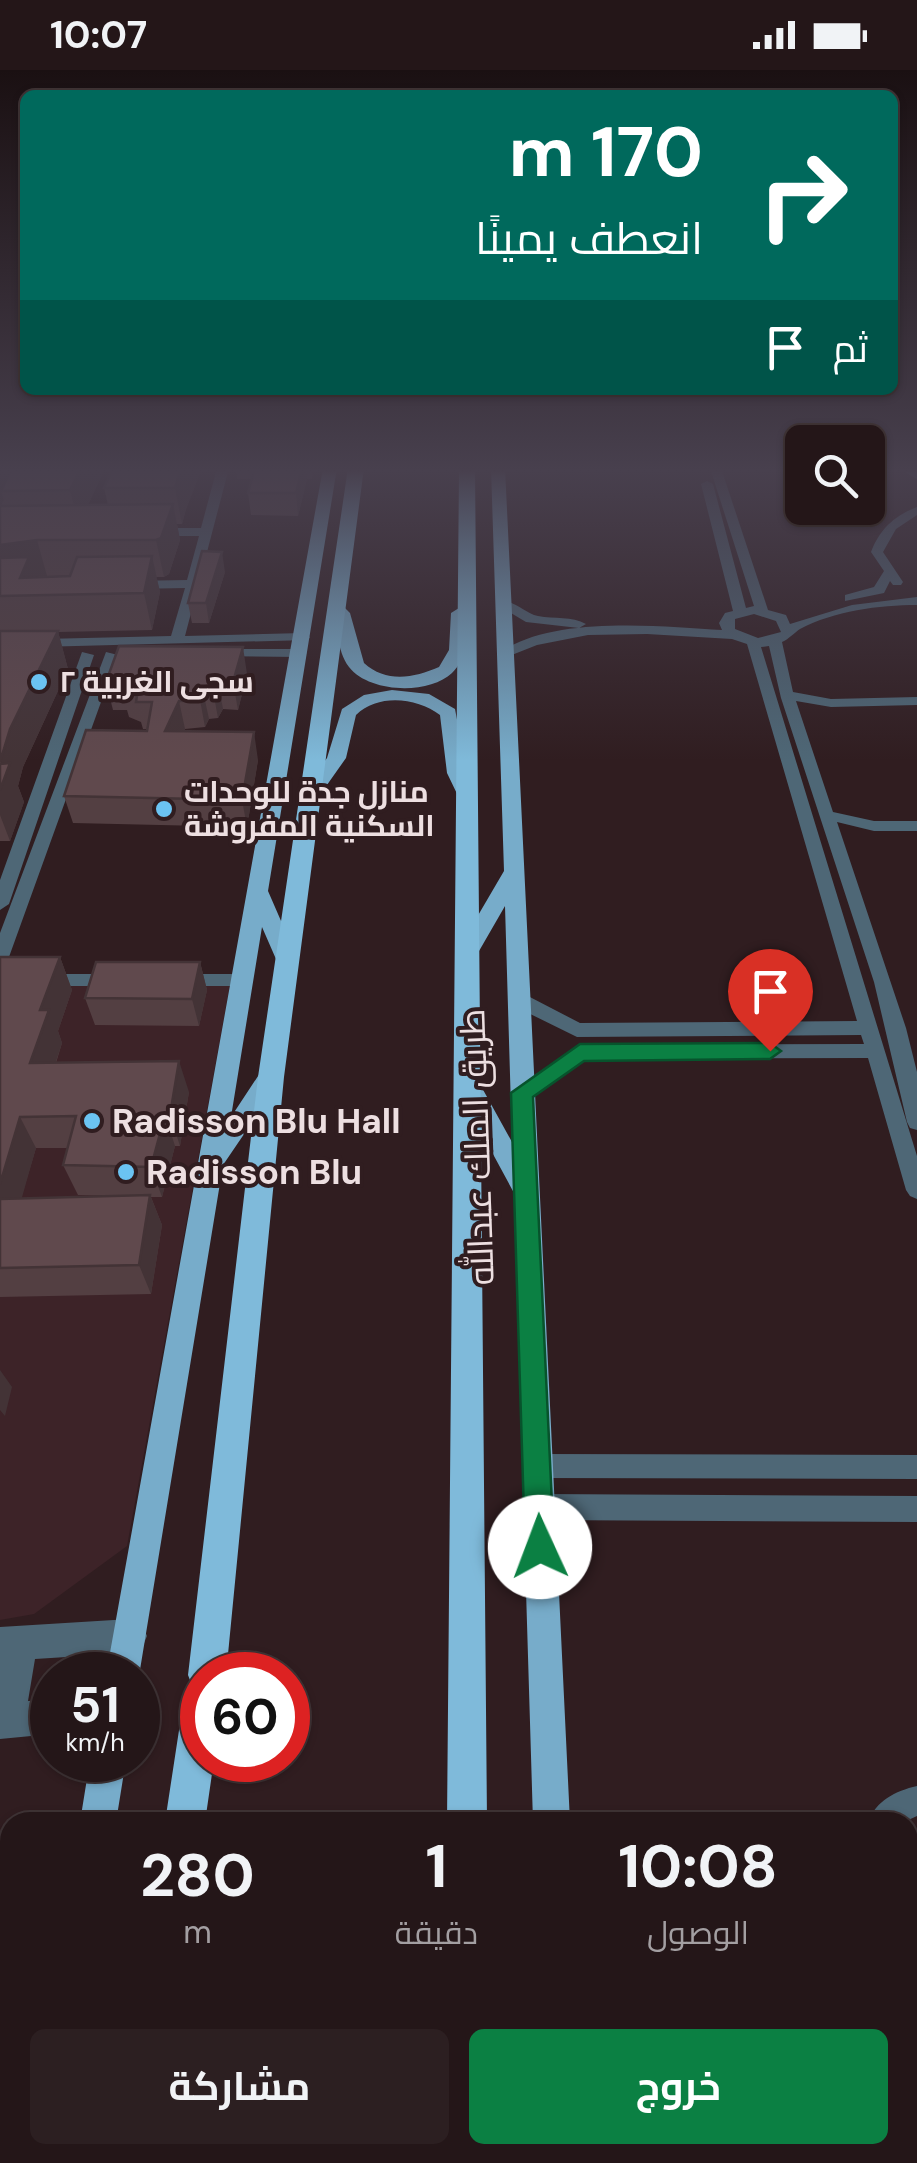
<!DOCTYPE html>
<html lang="ar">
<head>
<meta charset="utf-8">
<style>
	body { margin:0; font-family:"DM Sans",Cairo,sans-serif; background:#2c1f21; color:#f1f3f6; direction:rtl; height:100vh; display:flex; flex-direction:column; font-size:38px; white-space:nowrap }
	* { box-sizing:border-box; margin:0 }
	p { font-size:32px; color:#a39fa2 }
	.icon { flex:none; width:55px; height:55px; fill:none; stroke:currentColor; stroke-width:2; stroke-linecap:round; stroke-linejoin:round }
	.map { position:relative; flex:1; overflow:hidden; direction:ltr }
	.details { position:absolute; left:0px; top:1742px; width:918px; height:352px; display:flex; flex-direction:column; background:#241618; border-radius:30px 30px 0 0; box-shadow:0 2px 8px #0004,0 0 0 2px #413537; direction:rtl }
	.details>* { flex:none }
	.guide { position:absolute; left:20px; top:20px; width:878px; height:305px; border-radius:15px; box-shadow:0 2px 8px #0004,0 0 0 2px #413537; direction:rtl; background:#00695c; color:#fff; overflow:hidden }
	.tools { position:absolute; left:785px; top:355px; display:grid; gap:20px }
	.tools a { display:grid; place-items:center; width:100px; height:100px; border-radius:15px; background:#241618; box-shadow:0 2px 8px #0004,0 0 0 2px #413537; font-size:50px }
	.speed { position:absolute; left:30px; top:1582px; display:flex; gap:20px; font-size:50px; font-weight:700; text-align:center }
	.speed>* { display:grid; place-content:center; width:130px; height:130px; border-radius:50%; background:#241618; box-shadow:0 2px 8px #0004,0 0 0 2px #413537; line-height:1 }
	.speed small { font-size:25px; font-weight:400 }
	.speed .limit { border:15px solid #d22; background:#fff; color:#111 }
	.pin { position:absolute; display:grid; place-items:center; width:85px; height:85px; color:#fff; margin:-102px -42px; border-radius:50% 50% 50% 0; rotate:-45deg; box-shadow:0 0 10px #0007 }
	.pin .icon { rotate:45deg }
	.me { position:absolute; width:110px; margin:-55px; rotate:358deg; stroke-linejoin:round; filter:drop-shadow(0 0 8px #0008) }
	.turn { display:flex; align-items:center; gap:35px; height:210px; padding:0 30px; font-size:45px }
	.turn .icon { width:130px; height:130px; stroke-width:2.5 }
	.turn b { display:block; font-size:70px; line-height:85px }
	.then { display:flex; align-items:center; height:95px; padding:0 30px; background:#0003; gap:20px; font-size:38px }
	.eta { display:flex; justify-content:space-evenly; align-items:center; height:170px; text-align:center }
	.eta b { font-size:60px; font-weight:700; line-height:70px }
	.action { display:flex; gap:20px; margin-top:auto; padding:20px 30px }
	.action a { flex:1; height:115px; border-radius:15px; background:#0b8043; color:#fff; font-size:40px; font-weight:700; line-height:115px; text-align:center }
	.action a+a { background:#2c1f21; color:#f1f3f6 }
	.status { display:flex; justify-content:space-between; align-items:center; height:70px; padding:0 50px; background:#241618; direction:ltr }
	.status svg { height:28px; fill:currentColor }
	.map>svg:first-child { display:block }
</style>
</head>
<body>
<div class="status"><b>10:07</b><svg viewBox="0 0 49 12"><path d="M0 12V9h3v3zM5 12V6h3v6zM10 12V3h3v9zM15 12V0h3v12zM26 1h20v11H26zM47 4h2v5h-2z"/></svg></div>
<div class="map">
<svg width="917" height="2093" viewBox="0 0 917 2093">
	<rect width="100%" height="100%" fill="#301d20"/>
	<path fill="#3d2328" d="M7 914 230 915 127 1476 34 1544 0 1550V932Z"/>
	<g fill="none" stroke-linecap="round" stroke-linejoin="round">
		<path fill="#4e6776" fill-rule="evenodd" d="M217 398H229L185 566 303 563 310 567 308 570 0 578V570L171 566 185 518 132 519 126 515 132 511 187 510 199 466H152L146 462 152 458H201Z
			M710 398H721L768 540 786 545 790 554 852 535 917 527V535C879 535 834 541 800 559 795 562 789 569 782 572L793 622 831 629 917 627V635L831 637 796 631 833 742 874 751H917V761H874L837 752 906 958 917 1002V1060L910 1058 907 1052 874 912 781 628 769 576 761 577 917 1086V1129L910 1126 906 1120 868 988 584 989 529 1028H515L512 1023 515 1018 580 975 864 974 861 965 577 967 512 935 510 930 519 923 526 925 580 953 857 951 747 574 732 569 647 564 588 565 537 575 507 587 500 583C550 545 661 556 722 560L719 553 725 543 733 541 701 414 707 411 713 414 746 538 754 536ZM754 544 776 551 781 562 758 568 735 559V549Z
			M917 437V445L896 459 883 482 903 512 901 515H893L890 511 884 523 845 531V525L874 517 884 501 871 482C880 459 894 446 917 437Z
			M501 531C516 531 525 543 538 546 554 549 572 546 586 554L579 558 526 552 501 537Z
			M217 579H300L307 583 300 587 212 586V580Z
			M82 582 94 585 9 834 0 840V810Z
			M106 582 118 585 9 887 0 893V863Z
			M0 904H118L127 910 118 916H0Z
			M177 904H244L253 910 244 916H177L168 910Z
			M536 1384 917 1385V1409L536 1408 527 1405 524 1396 527 1387Z
			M538 1424 917 1426V1452L538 1450 529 1446 525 1437 529 1428Z
			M917 1716V1746L904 1752H868C876 1731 895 1721 917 1716Z
			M908 1832 917 1836V1872L908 1868Z"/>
		<path fill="#4e6776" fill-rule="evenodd" d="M130 1549 142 1554 147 1566 142 1578 130 1583 35 1589 28 1631 52 1630V1664L0 1669V1557Z"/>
		<path fill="#668ea5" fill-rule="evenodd" d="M898 398 917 399V409Z"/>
		<path fill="#77acca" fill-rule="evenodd" d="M323 398H337L268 821 298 890 287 898 279 896 262 857 231 1047 262 1000H280L283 1007 223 1095 138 1612V1605H106Z
			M491 398H505L570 1752H533L514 1123 455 1014 467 1005 476 1007 512 1072 505 836 475 888H459L456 883 504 801Z
			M339 532 350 543 364 593C386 613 414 608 439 597L449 580 451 543 459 538 467 543C466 563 468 588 452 603 429 625 369 623 349 597 336 580 339 557 331 537Z
			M392 620 429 624 455 639 467 703 477 726 474 730H460L447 703 440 645C417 628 379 623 356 645L346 688 322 722H308L305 718 327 688 342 639 364 625Z
			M90 1690H126L116 1752H80Z
			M19 2085H61V2093H17Z
			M156 2085H198L200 2093H156Z
			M416 2085H458V2093H414Z
			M542 2085H584L586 2093H542Z"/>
		<path fill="#7fbada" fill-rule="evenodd" d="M348 398H364L284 1007 226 1605H202V1690H214L205 1752H165L183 1634 193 1618 188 1605 258 1007Z
			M459 398H475L487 1752H447Z
			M113 2085H161L160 2093H112Z
			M443 2085H491V2093H443Z"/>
	</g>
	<path fill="#533f42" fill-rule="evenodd" d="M0 398H105L88 435H108L104 418 202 398 186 439 182 454H177L180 470 169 504 164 507H156L160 522 152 560 58 562 68 599 23 697 18 716 24 732 10 771H0Z
		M236 398H313L312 409H307L298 446 251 445 248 423 252 409H237Z
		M225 502 209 553H192L188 533Z
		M247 604 238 640 223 639 218 648 209 649 205 657 185 659 184 661 258 690 247 757 73 753 64 726 147 661V659H143L141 652 129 647 127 640H113L106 612Z
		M0 887H60L72 920 58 961 62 973 56 993 189 1022 180 1076H175L162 1127H151L162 1155 151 1224 0 1227ZM36 1078H68L63 1095 78 1125 118 1126 21 1128Z
		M200 892 207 920 199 956 95 955 85 928Z"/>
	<path fill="#433336" d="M0 398H23L1 421 4 430 0 437Z
		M81 398H105L79 455 70 420Z
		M181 398H202L186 439 182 454 175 418Z
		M302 398H306L307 409 298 446 296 423Z
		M173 434 180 470 169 504 164 507 156 470Z
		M37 470 47 506 0 512V475Z
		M222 482 225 502 209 553 206 533Z
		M152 486 160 522 152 560 144 523Z
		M58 561 68 599 23 697 18 716 24 732 10 771 0 745V695L10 659Z
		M243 577 247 604 238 640 233 612Z
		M218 612 223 639 218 648 213 621Z
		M203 621 209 649 205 657 200 630Z
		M179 631 185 659 171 689 165 661Z
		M254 662 258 690 247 757 242 730Z
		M60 887 72 920 58 961 62 973 45 1025 30 993 40 940Z
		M200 892 207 920 199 956 192 929Z
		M179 991 189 1022 180 1076 170 1045Z
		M165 1045 175 1076 162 1127 151 1097Z
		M20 1047 36 1078 13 1159 0 1136V1114Z
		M150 1125 162 1155 151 1224 139 1195Z
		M0 1300 12 1317 5 1346 0 1340Z"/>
	<path fill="#60494d" stroke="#433336" stroke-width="2.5" d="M12 398H81L70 420 1 421Z
		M113 398H181L175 418H104Z
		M255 398H302L296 423H248Z
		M173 434 161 468 156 470H37L0 475V436Z
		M202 481 222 482 206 533H188Z
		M152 486 144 523 0 526V488L29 487 20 508 70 506 77 487Z
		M0 561H58L10 659 0 692Z
		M119 576 243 577 233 612H218L213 621H203L200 630 179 631 165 661 254 662 242 730 64 726 86 660 147 661 152 632H136L137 626 122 620 125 613 106 612Z
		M10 693 0 720V694Z
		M0 887H60L40 940H49L30 993 179 991 170 1045H165L151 1097 63 1095 76 1046 20 1047 0 1114Z
		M96 892H200L192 929 85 928Z
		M150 1125 139 1195 0 1198V1129Z"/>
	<linearGradient id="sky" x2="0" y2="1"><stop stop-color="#1a1012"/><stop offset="0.58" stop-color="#48404e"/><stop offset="1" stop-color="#48404e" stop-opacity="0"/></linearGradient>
	<rect width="917" height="691" fill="url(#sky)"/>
	<path fill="#0b8043" stroke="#07532c" stroke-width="2.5" d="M770 973 781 981 770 989 584 991 533 1027 554 1477 550 1487 540 1491 529 1487 525 1477 511 1023 580 974Z"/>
	<g fill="#6bc3f2" stroke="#301d20" stroke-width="4">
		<circle cx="39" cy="612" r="10"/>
		<circle cx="164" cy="739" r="10"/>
		<circle cx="92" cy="1051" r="10"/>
		<circle cx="126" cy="1102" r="10"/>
	</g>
	<g text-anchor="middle" stroke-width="8" stroke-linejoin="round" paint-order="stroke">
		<g font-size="30" font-weight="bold" fill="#eddfe1" stroke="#301d20" text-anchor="start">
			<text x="59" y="622">سجى الغربية ٢</text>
			<text x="184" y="732">منازل جدة للوحدات<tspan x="184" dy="34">السكنية المفروشة</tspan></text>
		</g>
		<g font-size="35" font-weight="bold" fill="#eddfe1" stroke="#301d20" text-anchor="start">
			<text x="112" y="1063">Radisson Blu Hall</text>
			<text x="146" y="1114">Radisson Blu</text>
		</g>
		<g font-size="35" fill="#eddfe1" stroke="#301d20">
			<text transform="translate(477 1077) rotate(-92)" y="12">طريق الملك عبدالله</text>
		</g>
	</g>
</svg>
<div class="tools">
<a><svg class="icon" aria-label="search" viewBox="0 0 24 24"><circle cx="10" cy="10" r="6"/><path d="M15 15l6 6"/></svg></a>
</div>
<div class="speed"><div>51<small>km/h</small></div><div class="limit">60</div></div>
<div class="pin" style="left:770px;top:981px;background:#d93025"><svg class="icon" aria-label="arrive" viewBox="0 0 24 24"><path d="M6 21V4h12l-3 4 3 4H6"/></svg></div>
<svg class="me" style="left:540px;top:1477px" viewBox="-20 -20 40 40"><circle r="19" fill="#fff"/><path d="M0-13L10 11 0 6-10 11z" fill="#0b8043"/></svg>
<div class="guide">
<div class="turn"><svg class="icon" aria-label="right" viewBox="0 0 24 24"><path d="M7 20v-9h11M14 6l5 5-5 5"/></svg><div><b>170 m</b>انعطف يمينًا</div></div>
<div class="then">ثم<svg class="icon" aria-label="arrive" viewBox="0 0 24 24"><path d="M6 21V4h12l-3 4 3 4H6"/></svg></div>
</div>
<section class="details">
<div class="eta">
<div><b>10:08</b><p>الوصول</p></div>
<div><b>1</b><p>دقيقة</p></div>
<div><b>280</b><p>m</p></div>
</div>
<div class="action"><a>خروج</a><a>مشاركة</a></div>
</section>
</div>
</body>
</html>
